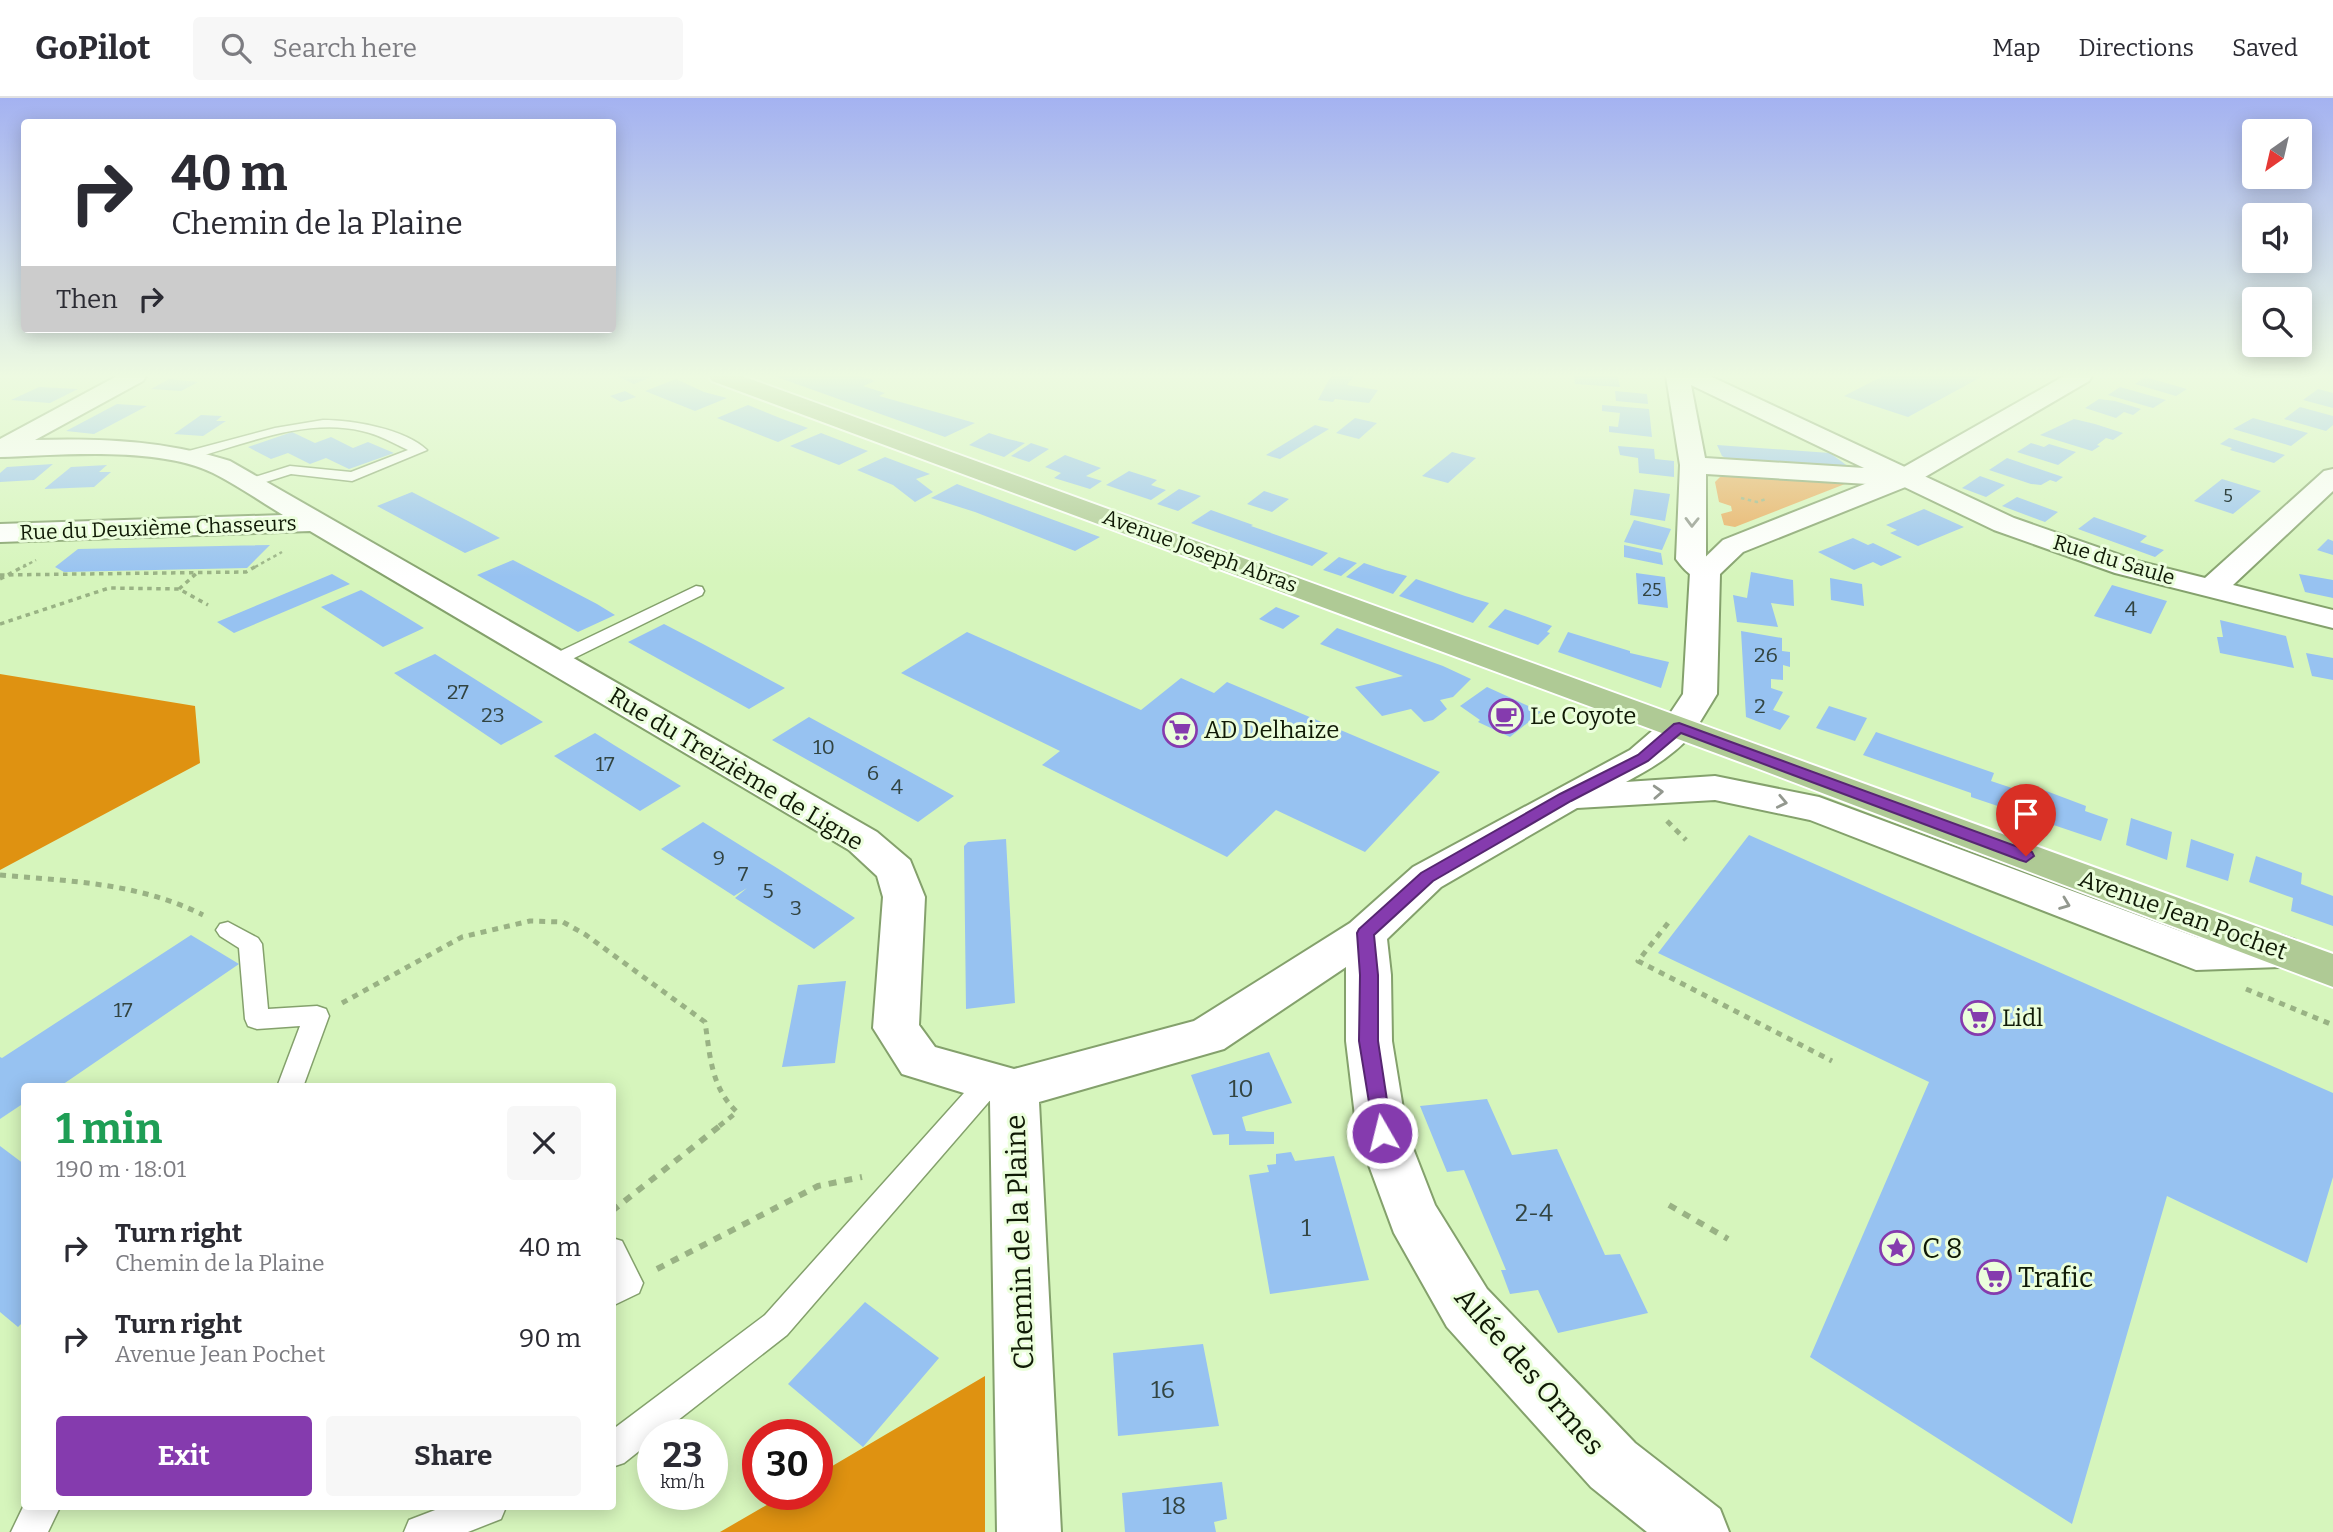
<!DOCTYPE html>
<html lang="en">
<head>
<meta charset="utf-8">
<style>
	body { margin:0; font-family:Bitter,serif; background:#f7f7f7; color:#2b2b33; height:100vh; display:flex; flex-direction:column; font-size:26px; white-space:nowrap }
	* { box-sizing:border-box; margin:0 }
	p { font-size:23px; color:#7c7c81 }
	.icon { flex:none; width:38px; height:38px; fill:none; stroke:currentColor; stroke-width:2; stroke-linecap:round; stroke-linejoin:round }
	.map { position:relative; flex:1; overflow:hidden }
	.side { position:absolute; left:21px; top:985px; width:595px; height:427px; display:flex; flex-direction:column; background:#fff; border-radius:7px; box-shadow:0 4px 18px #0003 }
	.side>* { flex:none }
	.banner { position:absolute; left:21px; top:21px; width:595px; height:214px; border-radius:7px; box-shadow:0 4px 18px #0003; background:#fff; color:#2b2b33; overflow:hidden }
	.needle { width:46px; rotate:214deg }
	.tools { position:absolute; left:2242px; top:21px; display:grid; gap:14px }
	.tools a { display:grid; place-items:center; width:70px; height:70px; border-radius:7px; background:#fff; box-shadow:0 4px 18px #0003; font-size:35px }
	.speed { position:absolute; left:637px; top:1321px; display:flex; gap:14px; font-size:35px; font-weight:700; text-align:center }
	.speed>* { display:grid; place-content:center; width:91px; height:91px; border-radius:50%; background:#fff; box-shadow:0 4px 18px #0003; line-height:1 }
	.speed small { font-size:18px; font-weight:400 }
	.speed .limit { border:10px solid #d22; background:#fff; color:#111 }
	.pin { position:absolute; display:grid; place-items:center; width:60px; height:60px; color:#fff; margin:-72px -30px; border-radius:50% 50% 50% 0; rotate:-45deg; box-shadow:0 0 7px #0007 }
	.pin .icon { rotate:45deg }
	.me { position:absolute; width:77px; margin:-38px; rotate:352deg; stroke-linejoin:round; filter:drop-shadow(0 0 5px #0008) }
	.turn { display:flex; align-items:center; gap:24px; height:147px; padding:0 35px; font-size:32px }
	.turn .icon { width:91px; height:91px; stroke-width:2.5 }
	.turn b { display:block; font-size:49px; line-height:60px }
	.then { display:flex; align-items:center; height:66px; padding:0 35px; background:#0003; gap:14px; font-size:26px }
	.round { display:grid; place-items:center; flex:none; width:74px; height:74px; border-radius:7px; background:#f7f7f7 }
	.head { display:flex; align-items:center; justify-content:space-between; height:119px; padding:0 35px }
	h1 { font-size:42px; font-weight:700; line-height:52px; color:#1e9e55 }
	.primary-button { display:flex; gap:14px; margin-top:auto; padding:14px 35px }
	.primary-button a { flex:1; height:80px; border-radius:7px; background:#853bae; color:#fff; font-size:28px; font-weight:700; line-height:80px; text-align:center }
	.primary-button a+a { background:#f7f7f7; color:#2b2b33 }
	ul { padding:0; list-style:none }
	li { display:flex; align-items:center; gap:21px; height:91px; padding:0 35px }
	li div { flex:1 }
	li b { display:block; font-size:26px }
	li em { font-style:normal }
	header { display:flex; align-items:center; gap:42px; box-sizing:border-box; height:98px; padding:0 35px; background:#fff; border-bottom:2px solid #e1e1e2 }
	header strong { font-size:33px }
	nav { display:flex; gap:38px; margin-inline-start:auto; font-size:24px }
	.search { width:490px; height:63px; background:#f7f7f7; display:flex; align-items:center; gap:18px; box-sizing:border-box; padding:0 24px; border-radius:7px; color:#7c7c81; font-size:26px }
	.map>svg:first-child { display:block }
</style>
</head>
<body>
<header>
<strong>GoPilot</strong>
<div class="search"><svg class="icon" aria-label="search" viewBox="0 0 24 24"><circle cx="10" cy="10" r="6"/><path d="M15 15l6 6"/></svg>Search here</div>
<nav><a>Map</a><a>Directions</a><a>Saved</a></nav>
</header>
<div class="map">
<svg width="2333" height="1434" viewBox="0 0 2333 1434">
	<rect width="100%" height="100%" fill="#d6f5bc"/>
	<path fill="#e9ac5e" d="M1735 378 1840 384 1845 386 1735 429 1724 427 1721 416 1732 413 1731 408 1719 404 1715 384 1720 379Z"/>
	<path fill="#df9211" d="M0 576 195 608 200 665 0 772Z
		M985 1278V1434H720L784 1397 817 1396V1377Z"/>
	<path fill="#97c2f1" d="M616 278H654L634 286Z
		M774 278H861L875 283 863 288 885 295 879 298 975 325 945 339Z
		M1331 278H1354L1347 287 1378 292 1369 305 1335 301 1333 304 1318 302Z
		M1574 278H1618L1620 289 1575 286Z
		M1883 278H1983L1908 319 1844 298Z
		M2145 279 2187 291 2176 298 2135 286Z
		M169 281 198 284 181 293 151 291Z
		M676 281 704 294 727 300 695 313 645 293Z
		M39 289 78 291 50 305 11 302Z
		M2120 289 2166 302 2153 310 2108 297Z
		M2318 291 2333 295V310L2303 302Z
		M625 293 636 299 621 304 610 298Z
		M1615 293 1647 296 1648 306 1616 303Z
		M2099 301 2115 303 2141 311 2133 317 2124 314 2116 320 2085 310Z
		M117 306 147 308 94 336 66 333Z
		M748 307 780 320 808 330 778 344 717 320Z
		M1602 307 1649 311 1652 339 1609 334V328L1618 329 1620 315 1602 313Z
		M2300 309 2333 318V327L2326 333 2284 321Z
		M201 317 222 318 216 323H226L203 338 174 336Z
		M1355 320 1377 325 1359 341 1336 335Z
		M2253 320 2308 335 2291 348 2233 331Z
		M2074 321 2095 326 2123 335 2113 342 2106 340 2097 347 2100 348 2092 353 2040 337Z
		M1315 327 1329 331 1280 361 1266 357Z
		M292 334 315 345 331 339 353 350 368 344 394 355 349 371 326 360 310 366 288 355 271 361 248 349Z
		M821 335 847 345 868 353 839 367 790 348Z
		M989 335 1008 341 1025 345 1004 359 969 347Z
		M2229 340 2285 357 2274 365 2230 352 2232 350 2220 346Z
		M1031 345 1049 351 1029 364 1011 358Z
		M2031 345 2044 349 2049 346 2076 354 2058 367 2017 354Z
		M1717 347 1830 355 1849 369 1728 361 1722 358Z
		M1618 348 1654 351 1655 361 1674 363V379L1639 375 1638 360 1620 357Z
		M1452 354 1476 360 1448 385 1422 378Z
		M1065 357 1101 370 1086 378 1102 383 1090 391 1054 380 1061 375 1045 369Z
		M885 359 930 376 916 381 933 394 915 404 893 387 857 372Z
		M2007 360 2063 379 2056 384 2050 382 2041 387 2031 386 1989 372Z
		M53 366 34 382 0 384V375L7 369Z
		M107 367 99 374H111L94 389 44 391 71 369Z
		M1129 373 1157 382 1151 387 1166 392 1151 402 1106 387Z
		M1980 378 2005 387 1986 399 1962 390Z
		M2222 381 2261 393 2233 416 2194 403Z
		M957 386 1013 407 1100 439 1075 453 975 414 931 400Z
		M1179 391 1201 398 1178 413 1157 406Z
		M1634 391 1670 396 1665 423 1630 417Z
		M1264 393 1289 401 1272 414 1247 406Z
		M412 394 470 424 500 440 465 455 377 408Z
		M2017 399 2058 414 2045 424 2002 408Z
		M1924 411 1964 429 1918 448 1890 435 1897 432 1886 427Z
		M1211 412 1253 427 1251 428 1328 455 1312 468 1191 425Z
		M2094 419 2147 438 2140 444 2164 452 2155 459 2078 431Z
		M1634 422 1671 431 1662 452 1624 444Z
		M1853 440 1868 447 1873 445 1902 459 1881 468 1873 464 1854 472 1818 454Z
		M2328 441 2333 443V457L2317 452Z
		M270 447 247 470 64 474 55 469 78 451Z
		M1624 447 1661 455 1663 467 1624 459Z
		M1339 459 1357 465 1341 478 1323 472Z
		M513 462 597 506 615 517 578 534 477 477Z
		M1364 465 1385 472 1407 478 1393 496 1346 479Z
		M1751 474 1793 482 1794 508 1771 505 1778 529 1737 524 1733 497 1747 500Z
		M1636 475 1665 479 1668 510 1638 506Z
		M332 476 350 486 234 535 217 524Z
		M2299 476 2333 482V500L2305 494Z
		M1830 480 1862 486 1864 508 1831 502Z
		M1416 481 1465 498 1489 505 1473 525 1399 498Z
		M2112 487 2167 503 2151 536 2094 518Z
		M361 492 406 519 424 530 383 549 321 509Z
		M1276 509 1300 518 1283 531 1259 521Z
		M1505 511 1552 528 1547 534 1550 535 1538 547 1488 529Z
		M2220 522 2286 538 2294 570 2220 555 2217 539H2223Z
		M664 526 703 546 785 590 749 611 628 544Z
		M1337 530 1443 568 1471 581 1453 599 1440 602 1447 611 1433 622 1424 624 1411 611 1382 618 1355 589 1403 578 1320 546Z
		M1741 533 1782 540V553L1790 554V569L1783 567V582L1771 581V590L1783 594 1773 612 1790 618 1780 632 1746 619Z
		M967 534 1141 612 1181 580 1214 595 1227 584 1440 674 1365 754 1276 712 1227 759 1042 667 1060 653 901 575Z
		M1568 534 1630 553V555L1669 564 1661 590 1558 554Z
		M2306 555 2333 560V582L2312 578Z
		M435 556 470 578 543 624 501 647 394 575Z
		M1487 589 1509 599 1541 614 1510 639 1478 624 1480 622 1460 608Z
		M1829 608 1867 620 1855 643 1816 630Z
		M809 619 903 670 954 698 918 724 772 642Z
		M1876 634 1994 675 1991 683 2030 696 2033 688 2086 708 2085 713 2108 721 2101 743 1971 699V695L1863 657Z
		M595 635 614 647 681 688 640 713 554 658Z
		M2131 720 2172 734 2167 762 2126 747Z
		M703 724 777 770 855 820 814 851 735 800 747 790 734 798 661 751Z
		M1749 737 2333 995V1079L2307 1165 2167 1098 2072 1426 1810 1259 1929 984 1658 855Z
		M1006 741 1015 905 966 911 964 748 968 744Z
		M2191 741 2234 756 2228 783 2186 769Z
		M2256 758 2302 775 2301 786 2333 798V828L2291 813 2293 800 2249 784Z
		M191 837 239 866 59 989H24V1005L0 1021V959L2 960Z
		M846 883 835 965 782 969 798 887Z
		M1269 954 1292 1005 1242 1019 1246 1033 1274 1034V1046L1229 1047V1036L1213 1037 1191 977Z
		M1487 1001 1512 1057 1557 1051 1605 1157 1620 1156 1648 1215 1558 1235 1538 1192 1510 1196 1501 1172H1506L1464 1072 1447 1074 1420 1008Z
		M0 1048 24 1066V1223L18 1229 0 1214Z
		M1291 1054 1295 1063 1334 1058 1369 1182 1270 1196 1249 1077 1269 1074 1267 1067 1276 1066V1056Z
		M865 1204 939 1260 863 1349 788 1286Z
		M1203 1246 1219 1328 1118 1338 1113 1255Z
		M1222 1384 1227 1421 1214 1424 1216 1434H1125L1122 1395Z"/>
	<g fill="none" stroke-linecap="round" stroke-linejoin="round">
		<g stroke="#84a16c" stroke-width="3">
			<path id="service" d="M323 322C353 322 405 331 427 352L352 383 291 376 250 389 245 388 243 385 245 382 290 368 351 374 408 352C393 345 378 336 362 333 304 319 241 348 186 362L179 358 181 355 275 330Z
				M696 488 702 489 704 493 702 497 560 567 554 568 545 563 548 559Z
				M228 824 258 840 262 846 268 911 317 908 326 911 329 918 303 989H277L300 928 257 931 248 928 245 921 239 850 220 838 216 832 220 826Z
				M990 973 999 976 1003 984 999 992 787 1237 659 1337H653V1342L624 1365 612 1369V1332L765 1217 981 976Z
				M612 1140 622 1143 643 1185 639 1195 612 1208Z
				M24 1407V1409H60L48 1434H11Z
				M443 1409H506L501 1421 468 1434H404L409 1422Z"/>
		</g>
		<g stroke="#84a16c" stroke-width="4">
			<path id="minor" d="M117 278H146L143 283 35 342C103 340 166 343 230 363L877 734 910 762 925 799 919 927 935 949 1014 971 1194 923 1350 825 1413 769 1630 652 1666 621 1679 618 1692 621 1697 629C1680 654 1652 670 1626 684L1715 678 1819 699 2199 840 2280 837 2295 842 2302 853 2295 864 2280 869 2196 872 1810 722 1715 702 1577 710 1441 789 1387 841 1391 877 1392 943 1407 1035 1435 1107 1487 1191 1635 1345 1720 1411 1729 1434H1647L1591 1389 1447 1229 1394 1135 1357 1035 1346 943V869L1224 951 1039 1004 1061 1434H997L990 1003 902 976 873 930 883 799 877 778 849 752 310 433 0 444V426L283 417C260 403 237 387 213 375 158 348 61 357 0 359V341Z
				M1666 278H1710L2014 420 2137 463 2205 480 2324 373 2333 371V393L2233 487 2333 512V530L2115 475 1994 432 1894 384 1884 387 1706 376V459L1720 474 1716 480C1697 485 1687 476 1676 461L1680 367ZM1691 287 1864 370 1705 360Z"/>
		</g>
		<g stroke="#84a16c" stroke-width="4">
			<path id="tertiary" d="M2064 278H2092L2089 283 1913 386 1743 454 1720 476 1717 596 1692 637 1679 640 1666 637 1661 629 1683 596 1690 474 1723 442 1895 374Z"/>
		</g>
		<g stroke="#fff" stroke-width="4">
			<path id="primary" d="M709 278H742L2333 856V889L1759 671 712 283Z"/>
		</g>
		<path stroke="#99b284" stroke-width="2.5" stroke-dasharray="3.5 3.5" stroke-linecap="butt" d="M1741 400 1757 404 1766 401
			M23 469 36 462
			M255 469 282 454"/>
		<path stroke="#99b284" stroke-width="3.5" stroke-dasharray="4.5 4.5" stroke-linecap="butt" d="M0 477 246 474 258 467
			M0 481 26 467
			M179 491 197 475
			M0 526 109 490 179 491 208 507"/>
		<path stroke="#99b284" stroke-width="5" stroke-dasharray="6 6" stroke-linecap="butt" d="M1667 723 1686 742
			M0 777C70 783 139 785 203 817
			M1668 825 1638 863 1832 963
			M2246 891 2333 927
			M342 905 462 839 530 823 563 824 586 837 705 924C710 957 711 990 737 1014L718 1029"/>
		<path stroke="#99b284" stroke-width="6" stroke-dasharray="8 8" stroke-linecap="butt" d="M1669 1107 1728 1141
			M612 1113 721 1027
			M657 1171 818 1088 862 1079"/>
		<use href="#service" fill="#fff" fill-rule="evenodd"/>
		<use href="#minor" fill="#fff" fill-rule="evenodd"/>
		<use href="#tertiary" fill="#fff" fill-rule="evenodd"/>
		<use href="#primary" fill="#afca95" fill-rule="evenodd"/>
	</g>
	<defs><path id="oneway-chevron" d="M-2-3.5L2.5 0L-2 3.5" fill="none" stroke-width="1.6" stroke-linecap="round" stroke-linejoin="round" transform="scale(1.75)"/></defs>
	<g stroke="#93988f">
		<use href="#oneway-chevron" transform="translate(1692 424) rotate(91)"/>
		<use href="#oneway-chevron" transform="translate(1658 694) rotate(-3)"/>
		<use href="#oneway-chevron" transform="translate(1782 704) rotate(12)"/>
		<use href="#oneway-chevron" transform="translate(2065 806) rotate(21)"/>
	</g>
	<linearGradient id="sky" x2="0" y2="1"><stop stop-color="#a4b2f1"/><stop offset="0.58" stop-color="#edfae1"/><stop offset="1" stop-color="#edfae1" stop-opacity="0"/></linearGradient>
	<rect width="2333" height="479" fill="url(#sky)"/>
	<path fill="#853bae" stroke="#562671" stroke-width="2" d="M1679 625 2032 754 2034 758 2026 764 2020 762 1681 635 1648 663 1571 703 1433 783 1374 837 1378 877V943L1392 1035 1389 1041 1382 1044 1375 1041 1359 943 1360 877 1357 835 1359 831 1421 775 1560 696 1638 657 1674 626Z"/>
	<defs>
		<g id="cafe-ring" transform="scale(1.75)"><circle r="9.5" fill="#ebfedc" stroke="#853bae" stroke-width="1.5"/><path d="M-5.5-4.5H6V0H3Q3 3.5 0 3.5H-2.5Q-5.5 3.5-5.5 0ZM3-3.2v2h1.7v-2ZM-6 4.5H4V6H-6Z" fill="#853bae"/></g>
		<g id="supermarket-ring" transform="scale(1.75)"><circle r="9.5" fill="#ebfedc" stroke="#853bae" stroke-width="1.5"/><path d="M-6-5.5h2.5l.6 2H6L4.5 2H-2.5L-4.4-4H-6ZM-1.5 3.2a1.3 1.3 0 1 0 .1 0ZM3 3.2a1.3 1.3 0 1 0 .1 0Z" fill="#853bae"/></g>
		<g id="sight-ring" transform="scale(1.75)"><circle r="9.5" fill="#ebfedc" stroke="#853bae" stroke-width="1.5"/><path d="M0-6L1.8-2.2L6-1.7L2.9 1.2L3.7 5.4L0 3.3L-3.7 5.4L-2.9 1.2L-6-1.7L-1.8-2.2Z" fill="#853bae"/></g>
	</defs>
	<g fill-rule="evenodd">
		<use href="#cafe-ring" x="1506" y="618"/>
		<use href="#supermarket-ring" x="1180" y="632"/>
		<use href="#supermarket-ring" x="1978" y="920"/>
		<use href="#sight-ring" x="1897" y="1150"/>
		<use href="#supermarket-ring" x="1994" y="1179"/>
	</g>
	<g text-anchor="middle" stroke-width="6" stroke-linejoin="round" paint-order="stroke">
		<g font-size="18" fill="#324441">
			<text x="2228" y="404">5</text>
			<text x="1652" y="498">25</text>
		</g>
		<g font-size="21" fill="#101a06" stroke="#ebfedc">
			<text transform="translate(158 430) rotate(-2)" y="7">Rue du Deuxième Chasseurs</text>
			<text transform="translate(1200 453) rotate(20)" y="7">Avenue Joseph Abras</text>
			<text transform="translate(2114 462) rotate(17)" y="7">Rue du Saule</text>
		</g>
		<g font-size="21" fill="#324441">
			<text x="2131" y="518">4</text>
			<text x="1766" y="564">26</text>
			<text x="458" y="601">27</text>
			<text x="1760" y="615">2</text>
			<text x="493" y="624">23</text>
			<text x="824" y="656">10</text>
			<text x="605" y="673">17</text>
			<text x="873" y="682">6</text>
			<text x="897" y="696">4</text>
			<text x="719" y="767">9</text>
			<text x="743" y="783">7</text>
			<text x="768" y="800">5</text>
			<text x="796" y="817">3</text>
			<text x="123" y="919">17</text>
		</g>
		<g font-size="24" fill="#101a06" stroke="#ebfedc" text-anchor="start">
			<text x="1530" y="626">Le Coyote</text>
			<text x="1204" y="640">AD Delhaize</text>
			<text x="2002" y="928">Lidl</text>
		</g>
		<g font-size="24" fill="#101a06" stroke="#ebfedc">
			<text transform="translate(736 671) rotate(31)" y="8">Rue du Treizième de Ligne</text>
			<text transform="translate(2183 817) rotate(20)" y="8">Avenue Jean Pochet</text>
		</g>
		<g font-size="24" fill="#324441">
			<text x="1241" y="999">10</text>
			<text x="1534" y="1123">2-4</text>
			<text x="1306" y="1138">1</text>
			<text x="1163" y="1300">16</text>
			<text x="1174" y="1416">18</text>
		</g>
		<g font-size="28" fill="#101a06" stroke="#ebfedc">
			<text transform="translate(1019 1144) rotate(-92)" y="10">Chemin de la Plaine</text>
			<text transform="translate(1530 1273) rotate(49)" y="10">Allée des Ormes</text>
		</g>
		<g font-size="28" fill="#101a06" stroke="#ebfedc" text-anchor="start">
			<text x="1922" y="1160">C 8</text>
			<text x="2018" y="1189">Trafic</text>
		</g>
	</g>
</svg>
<div class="tools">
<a><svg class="needle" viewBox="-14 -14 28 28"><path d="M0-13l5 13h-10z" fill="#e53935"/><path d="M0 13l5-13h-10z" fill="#7c7c81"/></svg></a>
<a><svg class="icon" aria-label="sound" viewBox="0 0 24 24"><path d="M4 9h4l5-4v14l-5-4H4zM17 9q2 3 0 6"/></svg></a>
<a><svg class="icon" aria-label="search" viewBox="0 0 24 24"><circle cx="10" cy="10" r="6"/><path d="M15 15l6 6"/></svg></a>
</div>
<div class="speed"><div>23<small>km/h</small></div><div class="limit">30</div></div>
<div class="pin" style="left:2026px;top:758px;background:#d93025"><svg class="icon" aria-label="arrive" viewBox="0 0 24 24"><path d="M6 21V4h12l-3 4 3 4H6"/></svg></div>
<svg class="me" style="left:1382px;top:1035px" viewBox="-20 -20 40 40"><circle r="17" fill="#853bae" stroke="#fff" stroke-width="3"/><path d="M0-11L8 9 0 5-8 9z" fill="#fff"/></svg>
<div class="banner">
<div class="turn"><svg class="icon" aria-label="right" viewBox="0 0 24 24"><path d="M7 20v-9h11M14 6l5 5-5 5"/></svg><div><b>40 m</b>Chemin de la Plaine</div></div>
<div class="then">Then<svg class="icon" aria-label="right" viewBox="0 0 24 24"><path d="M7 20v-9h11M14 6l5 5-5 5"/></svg></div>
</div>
<section class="side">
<div class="head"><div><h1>1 min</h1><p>190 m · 18:01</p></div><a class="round"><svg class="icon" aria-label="close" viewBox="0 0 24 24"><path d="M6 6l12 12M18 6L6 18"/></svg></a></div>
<ul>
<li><svg class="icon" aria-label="right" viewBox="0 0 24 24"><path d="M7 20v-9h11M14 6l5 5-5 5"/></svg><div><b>Turn right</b><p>Chemin de la Plaine</p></div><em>40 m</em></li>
<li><svg class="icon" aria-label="right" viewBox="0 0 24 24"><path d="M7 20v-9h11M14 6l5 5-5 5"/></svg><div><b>Turn right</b><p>Avenue Jean Pochet</p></div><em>90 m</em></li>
</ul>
<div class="primary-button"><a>Exit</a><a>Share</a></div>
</section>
</div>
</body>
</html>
